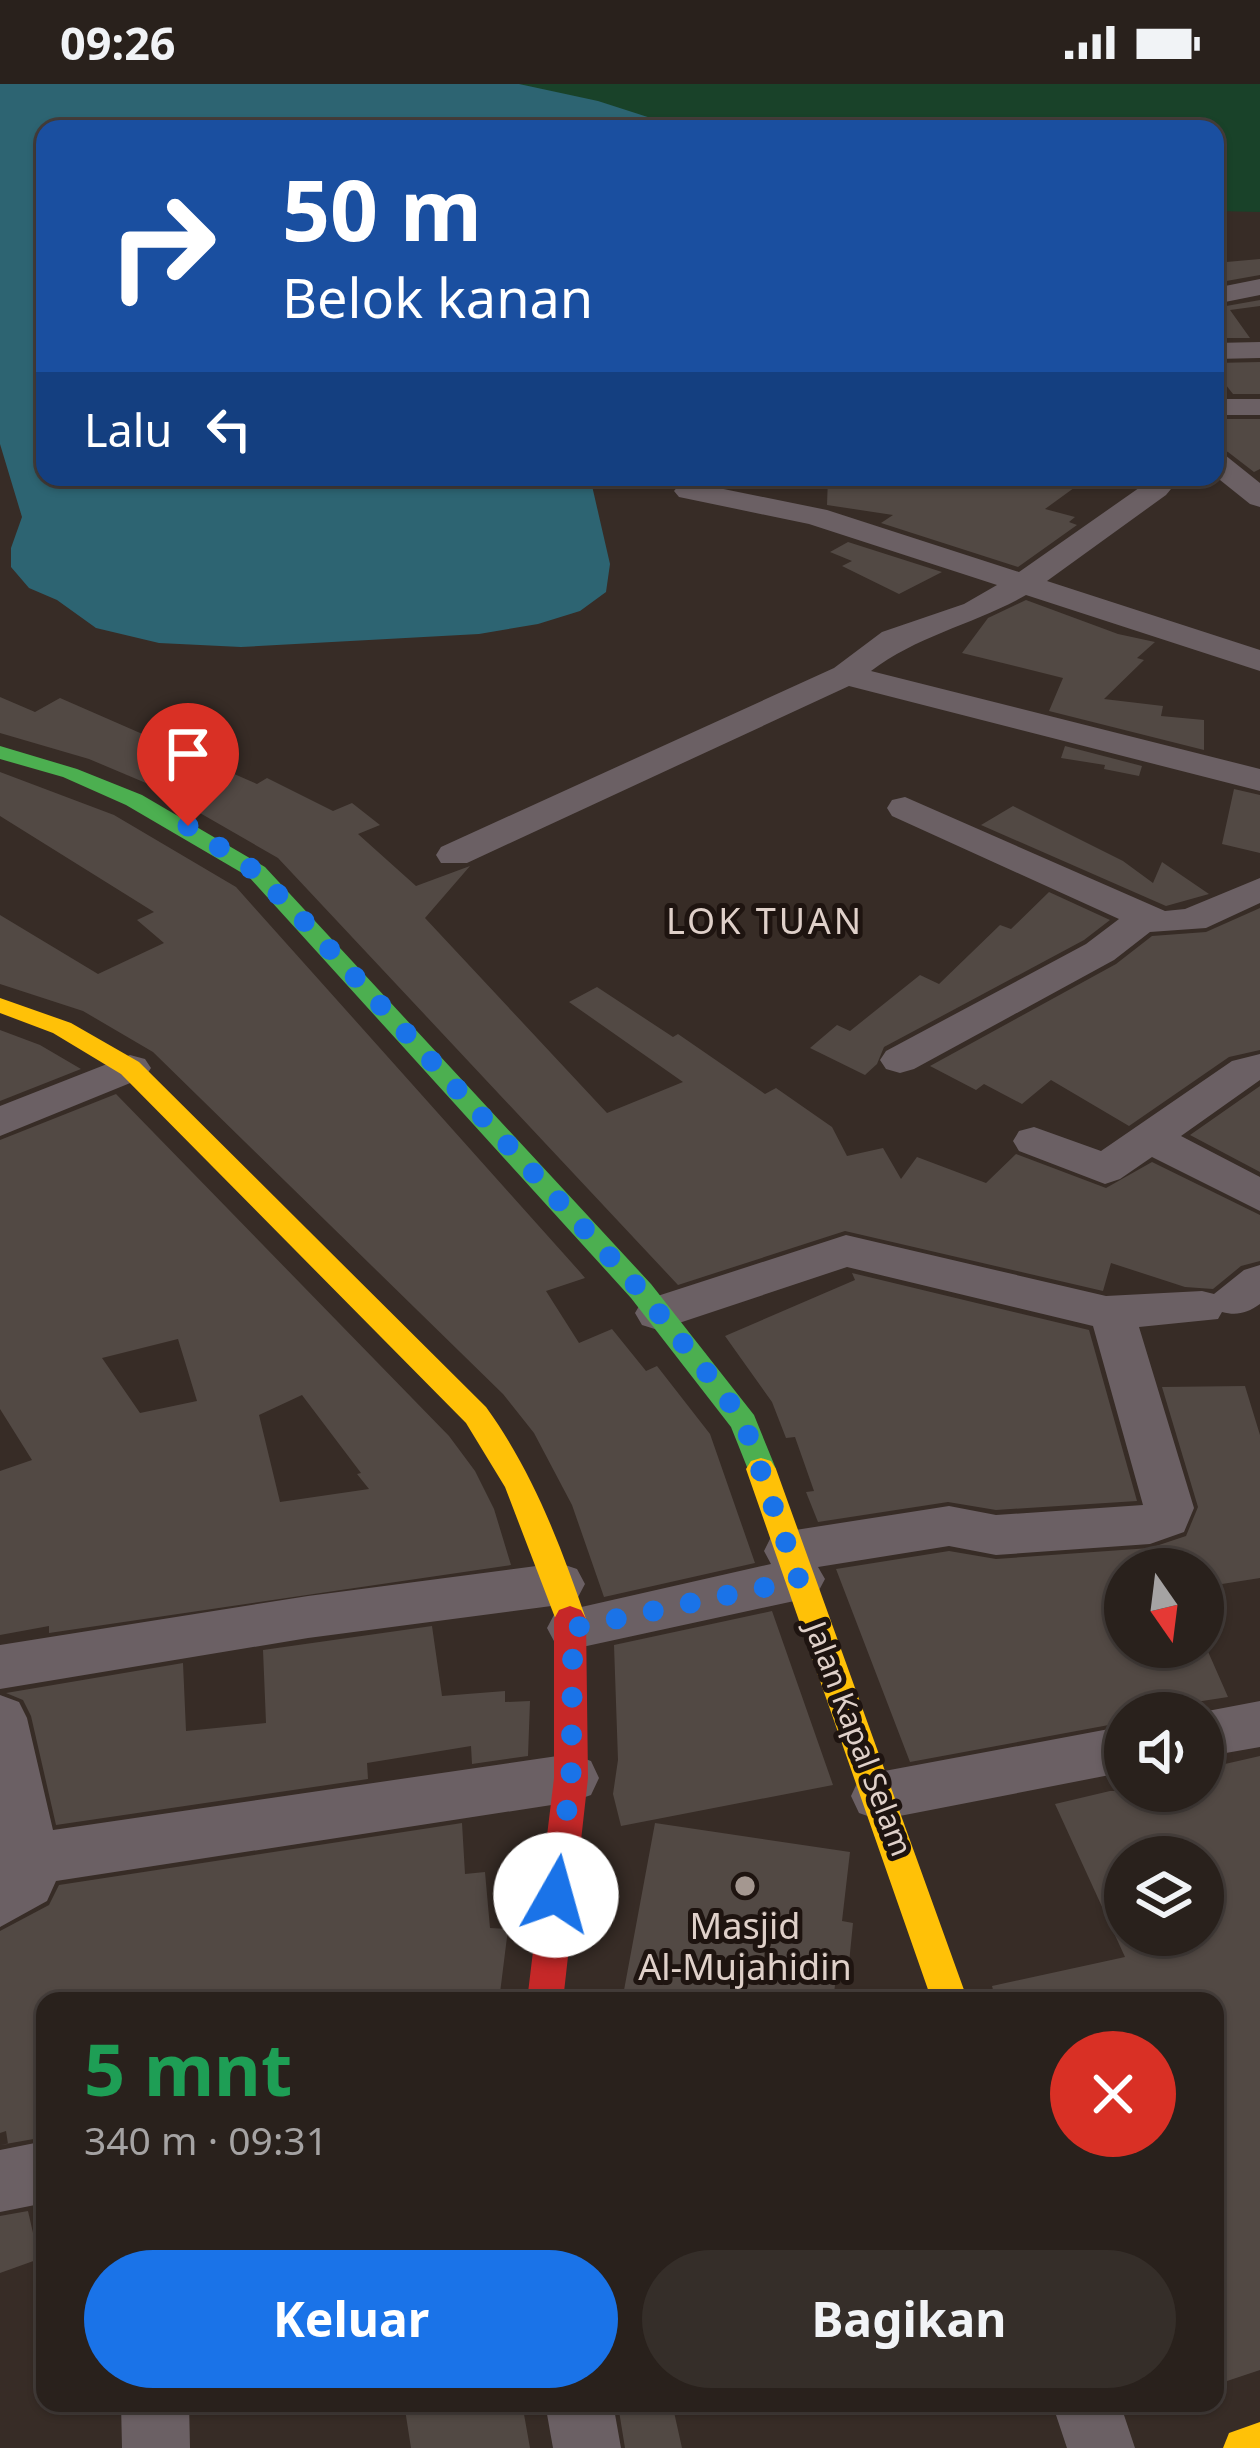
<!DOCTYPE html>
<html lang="id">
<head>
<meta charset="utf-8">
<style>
	body { margin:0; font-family:"Noto Sans",sans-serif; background:#352e29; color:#f1f3f6; height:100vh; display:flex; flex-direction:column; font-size:45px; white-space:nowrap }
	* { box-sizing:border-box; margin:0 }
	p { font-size:39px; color:#a5a3a3 }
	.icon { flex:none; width:66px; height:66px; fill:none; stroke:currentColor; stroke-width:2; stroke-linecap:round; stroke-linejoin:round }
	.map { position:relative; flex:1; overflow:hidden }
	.details { position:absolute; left:36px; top:1908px; width:1188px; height:420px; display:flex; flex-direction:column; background:#29211c; border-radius:24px; box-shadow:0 3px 9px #0004,0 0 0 3px #453e3b }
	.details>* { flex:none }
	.banner { position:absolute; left:36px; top:36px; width:1188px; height:366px; border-radius:24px; box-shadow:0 3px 9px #0004,0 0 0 3px #453e3b; background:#1a4fa0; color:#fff; overflow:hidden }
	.needle { width:78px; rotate:166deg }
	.buttons { position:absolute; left:1104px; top:1464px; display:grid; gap:24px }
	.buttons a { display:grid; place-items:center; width:120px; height:120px; border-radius:50%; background:#29211c; box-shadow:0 3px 9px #0004,0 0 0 3px #453e3b; font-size:60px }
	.pin { position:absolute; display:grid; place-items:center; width:102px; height:102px; color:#fff; margin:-123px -51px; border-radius:50% 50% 50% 0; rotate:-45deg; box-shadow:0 0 12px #0007 }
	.pin .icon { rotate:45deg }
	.me { position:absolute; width:132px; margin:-66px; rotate:7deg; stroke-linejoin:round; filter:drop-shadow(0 0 9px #0008) }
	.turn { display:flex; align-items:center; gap:42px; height:252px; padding:0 48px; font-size:54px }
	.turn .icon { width:156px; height:156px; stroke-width:2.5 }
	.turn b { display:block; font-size:84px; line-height:102px }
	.then { display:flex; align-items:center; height:114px; padding:0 48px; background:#0003; gap:24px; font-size:45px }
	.round { display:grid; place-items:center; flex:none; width:126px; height:126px; border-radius:63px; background:#352e29 }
	.overview { display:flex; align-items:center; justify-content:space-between; height:204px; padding:0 48px }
	h1 { font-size:72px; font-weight:700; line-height:90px; color:#1e9e55 }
	.action { display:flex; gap:24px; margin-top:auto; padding:24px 48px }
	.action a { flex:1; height:138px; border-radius:72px; background:#1a73e8; color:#fff; font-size:48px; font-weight:700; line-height:138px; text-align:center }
	.action a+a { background:#352e29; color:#f1f3f6 }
	.status { display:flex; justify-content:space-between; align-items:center; height:84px; padding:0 60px; background:#29211c; direction:ltr }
	.status svg { height:33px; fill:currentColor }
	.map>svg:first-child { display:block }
</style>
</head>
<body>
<div class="status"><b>09:26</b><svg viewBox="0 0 49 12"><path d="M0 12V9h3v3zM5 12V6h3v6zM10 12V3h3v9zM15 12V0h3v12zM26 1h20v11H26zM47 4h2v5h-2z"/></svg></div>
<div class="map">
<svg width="1260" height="2364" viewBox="0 0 1260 2364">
	<rect width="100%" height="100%" fill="#372c26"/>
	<path fill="#194229" d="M0 0H1260V128L1215 127V45H304Z"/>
	<path fill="#2d6472" d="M0 0H519L598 17 685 45H45V393H590L610 480 606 508 580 527 538 540 479 550 241 563 159 559 96 544 57 516 29 504 11 483V464L22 433 0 360Z"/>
	<path fill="#524944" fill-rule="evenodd" d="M1260 175V191L1215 199V179Z
		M1260 216V222L1230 226 1250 254H1215V224Z
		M1260 278V310H1233L1215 287V279Z
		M1215 335H1260V385L1254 388 1228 368 1215 364Z
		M828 393H1089L1045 425 1075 433 1069 438 1077 441 1018 483 881 439 893 431 827 421Z
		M848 458 942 488 899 510 842 482 852 477 830 468Z
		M1026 516 1118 550 1155 558 1137 574 1144 576 1104 615 1163 622 1161 632 1204 636V666L1049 627 1063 594 962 569 988 534Z
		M0 613 35 628 60 614 257 700 267 694 333 727 352 719 380 741 358 750 416 802 470 782 425 834 607 1029 683 998 569 918 597 903 673 953 678 950 765 1010 776 1004 832 1043 847 1072 883 1064 901 1095 917 1073 986 1099 1016 1070 1106 1104 1152 1078 1260 1131V1177L1241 1182 1213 1205 1185 1203 1111 1179 1103 1207 845 1147 678 1201 278 774 153 702 89 675 0 649Z
		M1065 662 1142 682 1139 692 1104 685 1105 681 1061 674Z
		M0 688 114 731 236 803 580 1188 585 1194 546 1207 579 1259 612 1245 646 1287 657 1282 710 1350 755 1479 604 1513 572 1421 534 1349 503 1310 153 968 83 927 0 900V831L98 890 164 859 137 836 154 828 0 732Z
		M1234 705 1260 711V769L1222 760Z
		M1013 722 1123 777 1153 799 1162 778 1209 810 1166 822 981 741Z
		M1049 808 1110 836 1084 856 884 963 877 980 865 991 810 964 837 941 850 947 920 891 939 900 1000 841 1011 845Z
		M1260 824V966L1229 973 1129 1042 1051 996 1022 1020 984 1000 976 1006 930 982 1116 880 1152 852 1206 848Z
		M0 946 40 961 81 985 0 1017Z
		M1260 1002V1088L1190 1051Z
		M116 1010 449 1352 475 1387 494 1425 511 1481 49 1549V1542L0 1551V1387L32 1376 0 1325V1056ZM178 1255 197 1317 140 1329 102 1274ZM302 1311 361 1389 357 1390 369 1405 280 1418 259 1331Z
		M852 1189 1089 1246 1137 1417 996 1426 948 1418 818 1438 806 1408 814 1407 795 1353 786 1354 772 1318 725 1252 855 1196Z
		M1245 1302 1260 1351V1494L1203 1503V1480L1125 1485V1563H1206L1228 1613 1125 1629V1638L910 1678 836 1485 949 1467 996 1475 1150 1464 1186 1452 1198 1423 1162 1303Z
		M772 1527 833 1701 621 1742 613 1710 618 1676 614 1561Z
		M432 1542 442 1612 505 1607V1618L530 1617 528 1672 472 1680 471 1662 367 1679 368 1695 56 1741 31 1632 23 1616 6 1609 183 1579 186 1647 266 1639 263 1566Z
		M1260 1672V2286L1215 2301V1917H996L992 1902 1125 1873 1055 1720 1110 1707H1203V1685ZM1125 1773H1203V1851H1125Z
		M462 1739 465 1790 485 1788 490 1844 508 1845 499 1917H45V2021L39 2022 45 2053 0 2061 8 2060 6 2047 0 2049V1847L49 1821 59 1801Z
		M655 1739 850 1768 842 1837 853 1839 849 1879 838 1877 833 1917H622Z
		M28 2127 39 2175 0 2189V2132Z
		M404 2319H522L530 2364H411Z
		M651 2319H672L682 2364H625L619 2327Z"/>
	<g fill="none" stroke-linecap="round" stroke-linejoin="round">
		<path fill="#6b6064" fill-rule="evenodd" d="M1260 195V211L1215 220V204Z
			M1260 258V274L1215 275V259Z
			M1215 315H1260V331H1215Z
			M1215 368 1225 371 1260 399V423L1250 420 1215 392Z
			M1156 396 1171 405 1166 411 1047 497 1260 566V587L1026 511C975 540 918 551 871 587L1260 685V707L849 602 467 779H441L436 771 441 763 834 584 882 548 964 520 997 501 809 440 679 413 674 407 679 401 689 398 827 426 1019 488 1146 399Z
			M905 713 1165 827 1185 825 1260 794V819L1206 844 1150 848 1114 876 914 985 900 989 886 985 880 976 886 967 1086 860 1119 835 892 732 887 724 892 716Z
			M1260 970V996L1181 1052 1260 1093V1127L1152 1073 1120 1095 1105 1100 1019 1067 1013 1057 1019 1047 1034 1043 1101 1067 1232 977Z
			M130 971 145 975 151 984 145 993 0 1052V1022Z
			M846 1151 1106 1212 1202 1207 1214 1210 1244 1186 1260 1181V1220C1247 1229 1237 1232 1222 1228L1218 1235 1139 1243 1194 1424 1184 1448 1150 1460 996 1471 949 1462 818 1483 825 1495 817 1510 799 1516 573 1565 555 1559 547 1544 555 1529 771 1480 764 1467 771 1453 789 1447 949 1422 996 1431 1143 1421 1093 1242 847 1183 658 1246 642 1241 635 1229 642 1217Z
			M559 1479 577 1485 585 1500 577 1515 559 1521 308 1554 0 1605V1561L308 1512Z
			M0 1611 19 1618 27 1634 53 1746 571 1670 591 1677 599 1694 591 1711 571 1718 56 1797 47 1817 0 1843Z
			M1260 1617V1663L1203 1673V1629H1197Z
			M1125 1642V1688L879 1736 859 1729 851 1712 859 1695 879 1688Z
			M45 2057V2119L0 2128V2066Z
			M121 2319H189L190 2364H122Z
			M545 2319H613L621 2364H553Z
			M1052 2319H1120L1135 2364H1067Z"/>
		<path fill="#4caf50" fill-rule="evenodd" d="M0 662 77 685 142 711 265 783 651 1200 754 1331 776 1385 771 1393H751L731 1343 631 1214 249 793 126 721 63 693 0 675Z"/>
		<path fill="#ffc107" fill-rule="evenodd" d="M0 914 71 939 139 978 486 1323C533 1388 560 1460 586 1535L581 1544 570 1548 559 1544 505 1403 466 1339 121 990 53 949 0 929Z
			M761 1374 771 1377 776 1385 968 1917H932L746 1385 751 1377Z
			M1260 2338V2364H1223L1229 2349Z"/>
		<path fill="#c62828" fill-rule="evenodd" d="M570 1522 581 1526 586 1535 588 1694 563 1917H527L554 1694V1535L559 1526Z"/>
	</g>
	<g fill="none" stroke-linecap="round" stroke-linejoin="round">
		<path stroke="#1a73e8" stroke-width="21" stroke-dasharray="0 37.8" d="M188 742 256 788 302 835 641 1207 720 1305 744 1339 799 1496 573 1544 571 1694 556 1811"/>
	</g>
	<circle fill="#a49790" stroke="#1e1410" stroke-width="4.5" cx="745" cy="1802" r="12"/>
	<g text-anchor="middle" stroke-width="10" stroke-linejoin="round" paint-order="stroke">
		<g font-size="30" fill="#dfd0c9" stroke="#1e1410">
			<text transform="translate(858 1655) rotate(69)" y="10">Jalan Kapal Selam</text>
		</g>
		<g font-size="36" letter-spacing="3" fill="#dfd0c9" stroke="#1e1410">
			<text x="765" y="850">LOK TUAN</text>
		</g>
		<g font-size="36" fill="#dfd0c9" stroke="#1e1410">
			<text x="745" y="1855">Masjid<tspan x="745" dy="41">Al-Mujahidin</tspan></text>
		</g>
	</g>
</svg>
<div class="buttons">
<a><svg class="needle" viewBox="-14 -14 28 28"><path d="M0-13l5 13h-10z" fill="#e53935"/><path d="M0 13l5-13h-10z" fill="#a5a3a3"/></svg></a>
<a><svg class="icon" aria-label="sound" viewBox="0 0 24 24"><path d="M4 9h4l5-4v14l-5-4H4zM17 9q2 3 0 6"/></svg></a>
<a><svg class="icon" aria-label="layers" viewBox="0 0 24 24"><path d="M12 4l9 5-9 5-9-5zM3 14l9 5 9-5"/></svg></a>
</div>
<div class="pin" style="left:188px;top:742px;background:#d93025"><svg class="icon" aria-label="arrive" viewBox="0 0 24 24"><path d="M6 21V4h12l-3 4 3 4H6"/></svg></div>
<svg class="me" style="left:556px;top:1811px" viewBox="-20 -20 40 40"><circle r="19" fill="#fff"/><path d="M0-13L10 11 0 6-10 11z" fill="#1a73e8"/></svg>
<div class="banner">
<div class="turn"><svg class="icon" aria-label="right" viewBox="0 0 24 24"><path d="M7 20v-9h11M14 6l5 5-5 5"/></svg><div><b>50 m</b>Belok kanan</div></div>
<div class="then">Lalu<svg class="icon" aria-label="left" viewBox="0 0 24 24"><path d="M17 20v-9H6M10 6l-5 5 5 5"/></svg></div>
</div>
<section class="details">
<div class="overview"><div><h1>5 mnt</h1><p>340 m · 09:31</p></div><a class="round" style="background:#d93025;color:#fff"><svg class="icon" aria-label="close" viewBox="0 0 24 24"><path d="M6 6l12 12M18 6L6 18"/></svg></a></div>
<div class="action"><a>Keluar</a><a>Bagikan</a></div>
</section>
</div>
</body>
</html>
